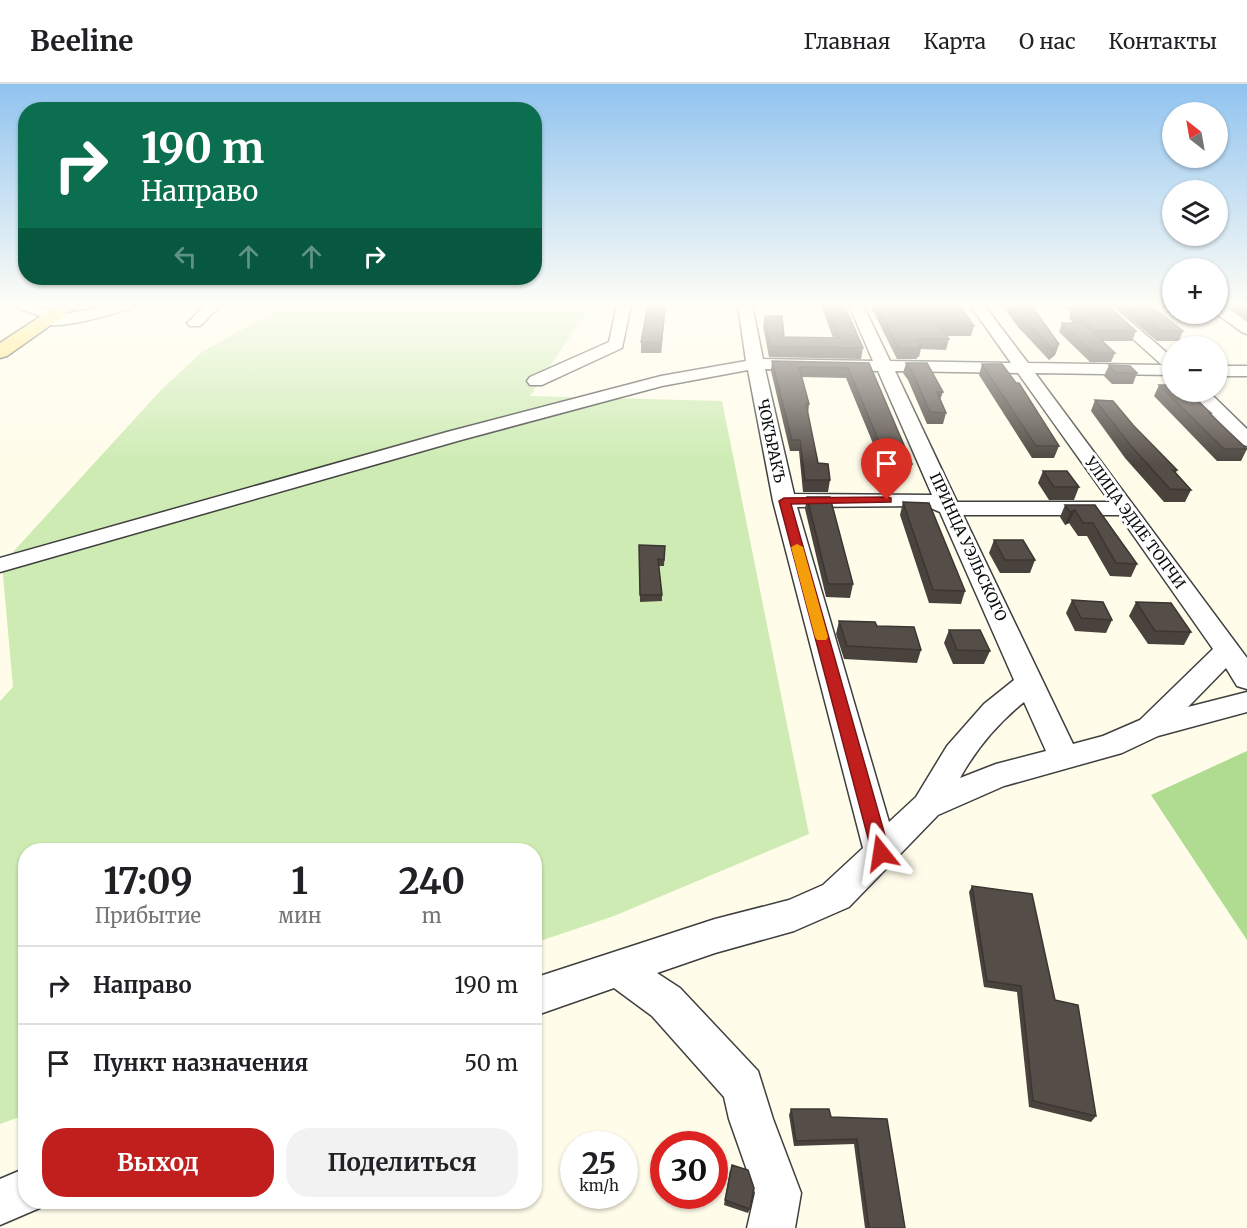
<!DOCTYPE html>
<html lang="ru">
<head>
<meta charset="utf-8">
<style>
	body { margin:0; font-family:Merriweather,serif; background:#f2f2f2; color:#202124; height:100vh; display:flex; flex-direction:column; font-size:22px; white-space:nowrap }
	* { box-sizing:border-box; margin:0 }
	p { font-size:20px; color:#757577 }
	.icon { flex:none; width:33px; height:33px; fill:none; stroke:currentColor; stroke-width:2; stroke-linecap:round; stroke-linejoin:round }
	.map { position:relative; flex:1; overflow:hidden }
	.sheet { position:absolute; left:18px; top:759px; width:524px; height:366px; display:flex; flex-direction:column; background:#fff; border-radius:24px; box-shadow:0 2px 4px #0004 }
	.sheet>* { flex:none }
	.banner { position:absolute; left:18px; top:18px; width:524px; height:183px; border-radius:24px; box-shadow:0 2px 4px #0004; background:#0b6e4f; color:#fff; overflow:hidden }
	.needle { width:39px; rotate:329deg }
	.buttons { position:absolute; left:1162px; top:18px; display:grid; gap:12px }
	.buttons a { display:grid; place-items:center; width:66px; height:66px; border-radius:50%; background:#fff; box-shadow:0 2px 4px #0004; font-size:30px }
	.speed { position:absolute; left:560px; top:1047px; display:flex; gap:12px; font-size:30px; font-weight:700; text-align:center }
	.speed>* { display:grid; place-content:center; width:78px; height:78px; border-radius:50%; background:#fff; box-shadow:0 2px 4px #0004; line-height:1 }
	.speed small { font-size:15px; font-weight:400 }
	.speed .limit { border:9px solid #d22; background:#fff; color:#111 }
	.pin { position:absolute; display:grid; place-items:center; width:51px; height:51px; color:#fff; margin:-62px -26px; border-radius:50% 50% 50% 0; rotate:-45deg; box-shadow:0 0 6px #0007 }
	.pin .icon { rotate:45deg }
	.me { position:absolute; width:66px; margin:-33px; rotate:345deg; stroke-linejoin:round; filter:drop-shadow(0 0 4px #0008) }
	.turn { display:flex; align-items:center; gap:21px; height:126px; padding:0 24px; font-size:27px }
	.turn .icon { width:78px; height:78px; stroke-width:2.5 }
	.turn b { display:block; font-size:42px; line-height:51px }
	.lanes { display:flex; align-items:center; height:57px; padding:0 24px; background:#0003; justify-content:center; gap:30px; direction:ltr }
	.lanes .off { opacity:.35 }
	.eta { display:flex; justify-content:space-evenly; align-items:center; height:102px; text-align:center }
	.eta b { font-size:36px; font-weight:700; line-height:42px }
	.primary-button { display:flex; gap:12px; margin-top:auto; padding:12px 24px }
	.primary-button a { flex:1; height:69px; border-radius:24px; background:#c11e1e; color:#fff; font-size:24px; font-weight:700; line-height:69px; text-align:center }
	.primary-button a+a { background:#f2f2f2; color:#202124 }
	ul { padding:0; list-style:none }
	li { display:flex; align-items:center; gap:18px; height:78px; padding:0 24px; border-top:2px solid #e0e0e0 }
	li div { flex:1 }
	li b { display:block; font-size:22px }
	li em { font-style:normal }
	header { display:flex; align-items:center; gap:36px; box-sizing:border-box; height:84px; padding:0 30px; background:#fff; border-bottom:2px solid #e0e0e0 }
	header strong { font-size:28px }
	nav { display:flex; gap:33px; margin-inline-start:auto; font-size:21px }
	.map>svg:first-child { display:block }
</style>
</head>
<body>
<header>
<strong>Beeline</strong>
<nav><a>Главная</a><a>Карта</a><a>О нас</a><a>Контакты</a></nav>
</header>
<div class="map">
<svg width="1247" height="1144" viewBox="0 0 1247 1144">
	<rect width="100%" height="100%" fill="#fffcea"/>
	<path fill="#cdebb2" d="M285 221H591L530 312 722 317 809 750 614 832 534 859V766H26L25 1031 0 1040V617L13 603 2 480 162 305 202 268Z"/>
	<path fill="#b0dc91" d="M1247 667V856L1151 711Z"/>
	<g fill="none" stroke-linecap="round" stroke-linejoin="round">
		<g stroke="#3f3f3f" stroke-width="3">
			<path id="minor" d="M15 221H36L61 231 111 221H134L132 224C115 229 51 250 39 237L44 233 17 224Z
				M206 221H221L200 242H190L187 239Z
				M617 221H631L622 264 542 301H530L527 297 530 293 609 258Z
				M738 221H752L763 275 873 277 849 221H863L890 277 1011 279 970 221H984L1028 279 1162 281 1095 221H1111L1173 274V291L1035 289 1247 574V605L1237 602 1226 584 1188 623 1247 608V628L1158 652 1122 669 1004 702 938 731 849 823 794 847 715 869 657 889 680 904 758 987 773 1035 801 1109 795 1144H747L755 1109 729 1035 724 1013 652 932 614 904 534 932V894L715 835 789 816 823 801 863 764 773 417 748 286 662 302 461 356 0 488V474L447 348 661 292 746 277ZM765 285 878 287 932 411 794 410ZM895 287 1018 289 1110 418H957ZM926 422 940 428 1014 596 984 620 947 662 916 713 889 738 797 423ZM963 431H1119L1213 565 1140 636 1103 652 1073 660ZM1024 618 1046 667 996 680 960 694C976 665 998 639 1024 618Z
				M1218 221H1224L1247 238V250L1242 248 1217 230Z
				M1218 282H1247V292H1218Z
				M1191 308H1209L1247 345V362L1240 360Z
				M26 1084V1118H45L42 1123 0 1141V1095Z"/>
		</g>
		<g stroke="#1d1d1d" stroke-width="3">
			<path id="major" d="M58 221H79L7 272 0 274V259Z"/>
		</g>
		<use href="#minor" fill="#fff" fill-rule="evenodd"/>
		<use href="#major" fill="#ffde5a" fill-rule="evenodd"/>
	</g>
	<path fill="#49423d" d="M666 221 661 269H641V258Z
		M821 221H844L863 264 861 275 769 273 763 242 765 232 784 253 833 254Z
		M870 221H960L974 242 971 252H946L949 255 946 266 921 265 919 273H917V275H897Z
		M1002 221H1031L1059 260 1055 271 1049 276 1018 243Z
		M1063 221H1107L1136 247 1132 257H1102L1115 269 1111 278H1090L1059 248 1062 239H1073L1069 234 1071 228Z
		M1113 221H1150L1183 247 1179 257H1157Z
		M1226 221H1247V236Z
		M772 277 869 279 912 380 909 391H886L846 294 802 293 809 320 808 330 818 379 830 396 828 408H803L799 367H790L771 287Z
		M906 279 943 308 940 316 946 329 943 340H927L908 296 903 289Z
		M982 280 1059 362 1054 374H1032L979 291Z
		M1109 281 1137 289 1133 300H1112L1104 292Z
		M1159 301 1211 329 1210 331 1247 365 1241 377H1217L1154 312Z
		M1095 316 1133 341 1177 386 1176 389 1191 406 1185 418H1164L1125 374 1091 327Z
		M1043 387 1079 403 1074 416H1049L1038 399Z
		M807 413 853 500 850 514 826 513 805 425Z
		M903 418 965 507 961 520 929 519 900 431Z
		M1065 421H1095L1137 480 1131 493 1110 492 1087 452H1078L1069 439 1065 441 1060 433Z
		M994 456 1035 476 1030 489H1000L989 469Z
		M639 461 665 462 664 482H659L662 511V517L640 518Z
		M1072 516 1112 536 1106 549 1075 547 1066 529Z
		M1136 518 1191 548 1184 561 1148 560 1129 532Z
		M839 537 877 542 921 566 917 579 844 575 836 550Z
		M949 546 990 567 984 580H953L944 559Z
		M972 802 1055 916 1096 1032 1091 1038 1029 1023 1017 908 984 903 969 808Z
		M791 1025 831 1033 887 1035 905 1144H865L854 1060 794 1062 789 1031Z
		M730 1086 750 1125 748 1129 724 1121Z"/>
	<path fill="#3c3632" d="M665 221H666L661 269V259Z
		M1059 260 1055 271 1049 276 1052 265Z
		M1075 426 1069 439 1065 441 1070 428Z"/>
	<path fill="#554d47" stroke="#3c3632" stroke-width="1.5" d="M648 221H665L661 259 641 258Z
		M827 221H844L863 264 770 262 765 232H782L784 253 839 254Z
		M877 221H960L974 242 939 241 949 255H917L921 262H918L919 265 899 264Z
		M1013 221H1031L1059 260 1052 265 1022 233Z
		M1077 221H1107L1136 247H1095L1072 224H1080Z
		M1129 221H1150L1183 247H1161Z
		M1062 239H1083L1115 269H1093Z
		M772 277 869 279 912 380 888 379 848 284 799 283 809 320H806L818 379 828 380 830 396H805L800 356H792Z
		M906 279H927L943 308H937L946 329 930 328 911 285Z
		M982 280H1002L1016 299H1019L1059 362H1036Z
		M1109 281 1130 282 1137 289H1116Z
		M1159 301H1173V308H1187L1211 329H1209L1247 365H1224Z
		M1095 316 1113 317 1133 341 1177 386H1173L1191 406 1170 405 1131 362Z
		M1043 387H1067L1079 403H1054Z
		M807 413H830L853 500H828Z
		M903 418 929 419 965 507 933 506Z
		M1065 421H1095L1137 480 1116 479 1093 439H1083L1075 426 1070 428Z
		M994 456H1023L1035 476H1005Z
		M639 461 665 462 664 476 658 475 662 511H640Z
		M1072 516 1103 518 1112 536 1081 534Z
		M1136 518 1171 519 1191 548 1155 547Z
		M839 537 875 538 877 542 914 543 921 566 847 562Z
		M949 546H980L990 567 957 566Z
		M972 802 1032 810 1055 916 1078 921 1096 1032 1033 1017 1021 902 987 897Z
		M791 1025H829L831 1033 887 1035 905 1144H869L857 1055 796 1057Z
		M732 1081 748 1086 754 1104 750 1125 725 1116Z"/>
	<linearGradient id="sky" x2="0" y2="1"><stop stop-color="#90c3ef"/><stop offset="0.58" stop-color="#fffef6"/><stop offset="1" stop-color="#fffef6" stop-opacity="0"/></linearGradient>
	<rect width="1247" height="381" fill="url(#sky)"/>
	<path fill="#c11e1e" stroke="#7d1414" stroke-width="1.5" d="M887 413 891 414V418L791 420 890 769 887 774 881 776 875 774 872 769 779 417 784 414Z"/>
	<path fill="#f59e0b" d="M797 460 803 463 828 553 826 556H817L815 553 791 463Z"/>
	<g text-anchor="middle" stroke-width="6" stroke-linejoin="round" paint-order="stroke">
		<g font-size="15" fill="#0c0c0c" stroke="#fff">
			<text transform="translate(771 357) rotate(78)" y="5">ЧОКЪРАКЪ</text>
			<text transform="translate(1135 439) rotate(54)" y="5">УЛИЦА ЭДИЕ ТОПЧИ</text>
			<text transform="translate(968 463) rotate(65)" y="5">ПРИНЦА УЭЛЬСКОГО</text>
		</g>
	</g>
</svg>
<div class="buttons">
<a><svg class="needle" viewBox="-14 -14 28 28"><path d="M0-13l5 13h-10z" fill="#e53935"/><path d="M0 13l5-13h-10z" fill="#757577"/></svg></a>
<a><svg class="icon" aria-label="layers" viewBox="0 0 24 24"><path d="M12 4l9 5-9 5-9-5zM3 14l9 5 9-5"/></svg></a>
<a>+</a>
<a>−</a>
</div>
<div class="speed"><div>25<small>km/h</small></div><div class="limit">30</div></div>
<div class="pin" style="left:887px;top:416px;background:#d93025"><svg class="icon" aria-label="arrive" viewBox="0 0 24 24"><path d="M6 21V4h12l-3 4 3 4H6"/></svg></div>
<svg class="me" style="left:881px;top:769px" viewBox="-20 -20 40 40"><path d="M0-17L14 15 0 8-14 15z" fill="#c11e1e" stroke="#fff" stroke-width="4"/></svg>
<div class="banner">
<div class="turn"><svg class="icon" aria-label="right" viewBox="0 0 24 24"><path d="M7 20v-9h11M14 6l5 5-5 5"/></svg><div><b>190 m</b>Направо</div></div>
<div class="lanes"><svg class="icon off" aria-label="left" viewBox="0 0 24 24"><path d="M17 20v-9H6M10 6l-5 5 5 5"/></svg><svg class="icon off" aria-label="ahead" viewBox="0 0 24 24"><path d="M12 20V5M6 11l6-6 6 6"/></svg><svg class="icon off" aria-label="ahead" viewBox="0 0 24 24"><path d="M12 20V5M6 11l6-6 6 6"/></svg><svg class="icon" aria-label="right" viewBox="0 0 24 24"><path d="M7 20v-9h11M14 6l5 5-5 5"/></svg></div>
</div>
<section class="sheet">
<div class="eta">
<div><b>17:09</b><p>Прибытие</p></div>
<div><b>1</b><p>мин</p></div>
<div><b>240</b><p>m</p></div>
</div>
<ul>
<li><svg class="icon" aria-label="right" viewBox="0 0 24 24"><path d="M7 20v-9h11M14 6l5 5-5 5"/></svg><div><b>Направо</b></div><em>190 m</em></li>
<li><svg class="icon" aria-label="arrive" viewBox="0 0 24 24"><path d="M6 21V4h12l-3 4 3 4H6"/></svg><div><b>Пункт назначения</b></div><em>50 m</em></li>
</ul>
<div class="primary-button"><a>Выход</a><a>Поделиться</a></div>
</section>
</div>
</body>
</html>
